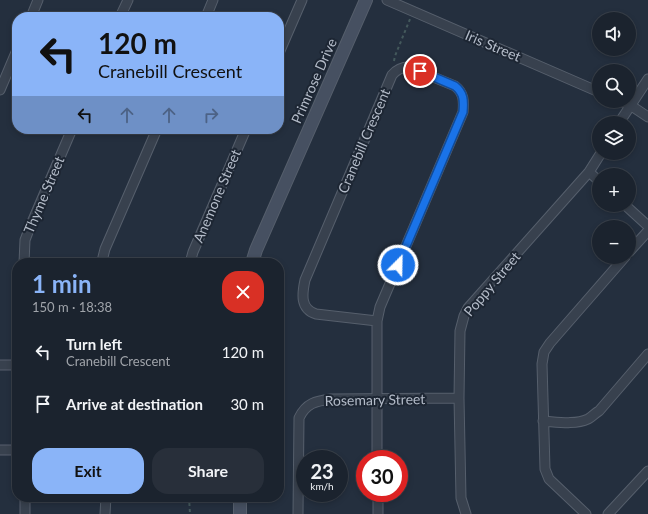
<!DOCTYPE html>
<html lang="en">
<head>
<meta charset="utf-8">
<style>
	body { margin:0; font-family:Lato,sans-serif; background:#282f3a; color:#f1f3f6; height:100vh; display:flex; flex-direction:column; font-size:15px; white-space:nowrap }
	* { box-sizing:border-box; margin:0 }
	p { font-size:13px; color:#a0a4aa }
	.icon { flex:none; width:22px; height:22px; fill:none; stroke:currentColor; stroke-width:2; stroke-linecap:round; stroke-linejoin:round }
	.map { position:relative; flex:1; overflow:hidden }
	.panel { position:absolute; left:12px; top:258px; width:272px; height:244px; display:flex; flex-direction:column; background:#1b232e; border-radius:16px; box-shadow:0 2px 6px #0003,0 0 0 1px #39404a }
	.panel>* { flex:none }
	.hud { position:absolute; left:12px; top:12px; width:272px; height:122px; border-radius:16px; box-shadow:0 2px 6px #0003,0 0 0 1px #39404a; background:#8ab4f8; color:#111; overflow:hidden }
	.fabs { position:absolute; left:592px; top:12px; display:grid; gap:8px }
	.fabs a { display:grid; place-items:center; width:44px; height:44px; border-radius:50%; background:#1b232e; box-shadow:0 2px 6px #0003,0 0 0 1px #39404a; font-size:20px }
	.speed { position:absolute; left:296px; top:450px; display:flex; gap:8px; font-size:20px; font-weight:700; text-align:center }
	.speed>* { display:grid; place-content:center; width:52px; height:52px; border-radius:50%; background:#1b232e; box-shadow:0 2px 6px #0003,0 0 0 1px #39404a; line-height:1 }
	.speed small { font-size:10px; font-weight:400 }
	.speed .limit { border:6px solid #d22; background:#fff; color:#111 }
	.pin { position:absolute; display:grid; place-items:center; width:34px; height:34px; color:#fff; margin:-17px; border:2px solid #fff; border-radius:50%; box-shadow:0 1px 4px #0007 }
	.me { position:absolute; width:44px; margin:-22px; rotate:23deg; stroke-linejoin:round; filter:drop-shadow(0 0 3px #0008) }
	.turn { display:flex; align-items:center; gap:14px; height:84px; padding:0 20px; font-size:18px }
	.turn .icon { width:52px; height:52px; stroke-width:2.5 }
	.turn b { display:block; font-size:28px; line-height:34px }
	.lanes { display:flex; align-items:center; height:38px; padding:0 20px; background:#0003; justify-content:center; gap:20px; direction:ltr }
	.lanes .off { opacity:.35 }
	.round { display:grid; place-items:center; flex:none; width:42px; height:42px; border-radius:16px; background:#282f3a }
	.overview { display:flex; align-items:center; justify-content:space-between; height:68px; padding:0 20px }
	h1 { font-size:24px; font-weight:700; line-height:30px; color:#8ab4f8 }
	.action { display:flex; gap:8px; margin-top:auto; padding:8px 20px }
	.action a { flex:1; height:46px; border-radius:16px; background:#8ab4f8; color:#111; font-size:16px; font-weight:700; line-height:46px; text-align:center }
	.action a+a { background:#282f3a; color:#f1f3f6 }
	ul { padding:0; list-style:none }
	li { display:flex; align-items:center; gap:12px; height:52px; padding:0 20px }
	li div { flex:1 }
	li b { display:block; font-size:15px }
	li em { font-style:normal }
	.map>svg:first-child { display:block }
</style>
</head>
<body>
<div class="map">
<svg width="648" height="514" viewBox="0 0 648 514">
	<rect width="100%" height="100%" fill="#242f3e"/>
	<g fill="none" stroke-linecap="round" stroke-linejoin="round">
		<g stroke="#565f6c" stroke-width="11">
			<path id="street" d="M387 0 599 92
				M31 17 38 0
				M120 17 128 0
				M206 17 213 0
				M279 53 302 0
				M0 90 17 50
				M620 101 630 105 648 117
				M619 123 648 79
				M589 172 599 181
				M625 205 648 226
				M629 252 648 231
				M24 263 25 240 30 227 72 129
				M102 263 103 257 105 249 157 129
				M190 263 193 252 246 129
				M377 321 316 314C300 309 302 294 305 280L392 75C397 69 402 67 409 67L455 86C464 93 464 101 463 112L380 307 377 321V459
				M0 365H17
				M543 421C558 422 575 425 588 419 592 417 595 413 599 411L648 354
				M0 450H17
				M378 493V514
				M25 497V514
				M105 514 106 497
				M298 514 299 418C306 403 316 401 331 399L459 398
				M466 514 461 498 459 398 460 331 464 316 468 308 589 172 601 153
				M586 514 549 479 545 469 542 364 544 352 550 343 625 257
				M608 514 648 471"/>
		</g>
		<g stroke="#565f6c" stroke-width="14">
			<path id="secondary" d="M252 263 256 250 366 0
				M240 497V514"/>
		</g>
		<path stroke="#44595c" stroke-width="2" stroke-dasharray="3 3" stroke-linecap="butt" d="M394 61 395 56 410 19
			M189 497 190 514"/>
		<use href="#street" stroke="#38414e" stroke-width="9"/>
		<use href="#secondary" stroke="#465061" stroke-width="12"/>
	</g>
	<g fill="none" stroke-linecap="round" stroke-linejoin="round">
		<g stroke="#114b97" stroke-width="10">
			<path id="route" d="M398 265 463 112C464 101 464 93 455 86L420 71"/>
		</g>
		<use href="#route" stroke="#1a73e8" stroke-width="7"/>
	</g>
	<g text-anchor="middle" stroke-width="4" stroke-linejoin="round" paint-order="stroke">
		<g font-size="14" fill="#b4bcc9" stroke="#1d2633">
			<text transform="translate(493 46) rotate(23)" y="5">Iris Street</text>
			<text transform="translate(314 81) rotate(-66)" y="5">Primrose Drive</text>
			<text transform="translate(364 141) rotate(-67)" y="5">Cranebill Crescent</text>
			<text transform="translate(44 195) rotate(-67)" y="5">Thyme Street</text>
			<text transform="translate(217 196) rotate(-67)" y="5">Anemone Street</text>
			<text transform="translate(492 284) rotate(-50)" y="5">Poppy Street</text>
			<text transform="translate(375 400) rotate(-1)" y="5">Rosemary Street</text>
		</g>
	</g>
</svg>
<div class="fabs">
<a><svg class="icon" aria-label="sound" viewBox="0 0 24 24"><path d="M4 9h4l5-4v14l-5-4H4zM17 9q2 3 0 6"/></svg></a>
<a><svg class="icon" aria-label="search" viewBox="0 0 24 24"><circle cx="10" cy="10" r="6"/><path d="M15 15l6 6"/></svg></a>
<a><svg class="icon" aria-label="layers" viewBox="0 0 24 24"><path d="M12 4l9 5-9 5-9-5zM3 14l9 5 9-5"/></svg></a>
<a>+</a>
<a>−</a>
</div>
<div class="speed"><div>23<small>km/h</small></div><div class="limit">30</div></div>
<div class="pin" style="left:420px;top:71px;background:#d93025"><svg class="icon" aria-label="arrive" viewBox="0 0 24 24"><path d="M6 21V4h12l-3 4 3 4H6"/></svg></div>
<svg class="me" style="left:398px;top:265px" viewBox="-20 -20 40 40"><circle r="17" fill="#1a73e8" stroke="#fff" stroke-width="3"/><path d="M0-11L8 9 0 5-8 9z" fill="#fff"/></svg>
<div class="hud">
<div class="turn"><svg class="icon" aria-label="left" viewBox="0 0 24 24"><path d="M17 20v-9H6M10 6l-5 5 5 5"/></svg><div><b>120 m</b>Cranebill Crescent</div></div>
<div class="lanes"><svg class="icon" aria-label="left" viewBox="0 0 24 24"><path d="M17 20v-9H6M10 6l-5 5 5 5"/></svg><svg class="icon off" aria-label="ahead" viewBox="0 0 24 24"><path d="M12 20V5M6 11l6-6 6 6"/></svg><svg class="icon off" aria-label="ahead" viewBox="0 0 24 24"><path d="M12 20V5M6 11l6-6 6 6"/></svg><svg class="icon off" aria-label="right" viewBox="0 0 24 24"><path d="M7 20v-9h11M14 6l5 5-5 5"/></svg></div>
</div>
<section class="panel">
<div class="overview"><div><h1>1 min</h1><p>150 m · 18:38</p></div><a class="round" style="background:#d93025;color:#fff"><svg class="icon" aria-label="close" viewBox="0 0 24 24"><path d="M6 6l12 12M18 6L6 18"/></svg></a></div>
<ul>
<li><svg class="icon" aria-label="left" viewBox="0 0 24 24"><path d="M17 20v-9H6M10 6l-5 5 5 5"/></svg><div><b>Turn left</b><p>Cranebill Crescent</p></div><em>120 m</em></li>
<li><svg class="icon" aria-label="arrive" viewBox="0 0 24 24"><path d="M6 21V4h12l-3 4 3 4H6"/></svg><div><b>Arrive at destination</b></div><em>30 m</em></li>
</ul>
<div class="action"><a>Exit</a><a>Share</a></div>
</section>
</div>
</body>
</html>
